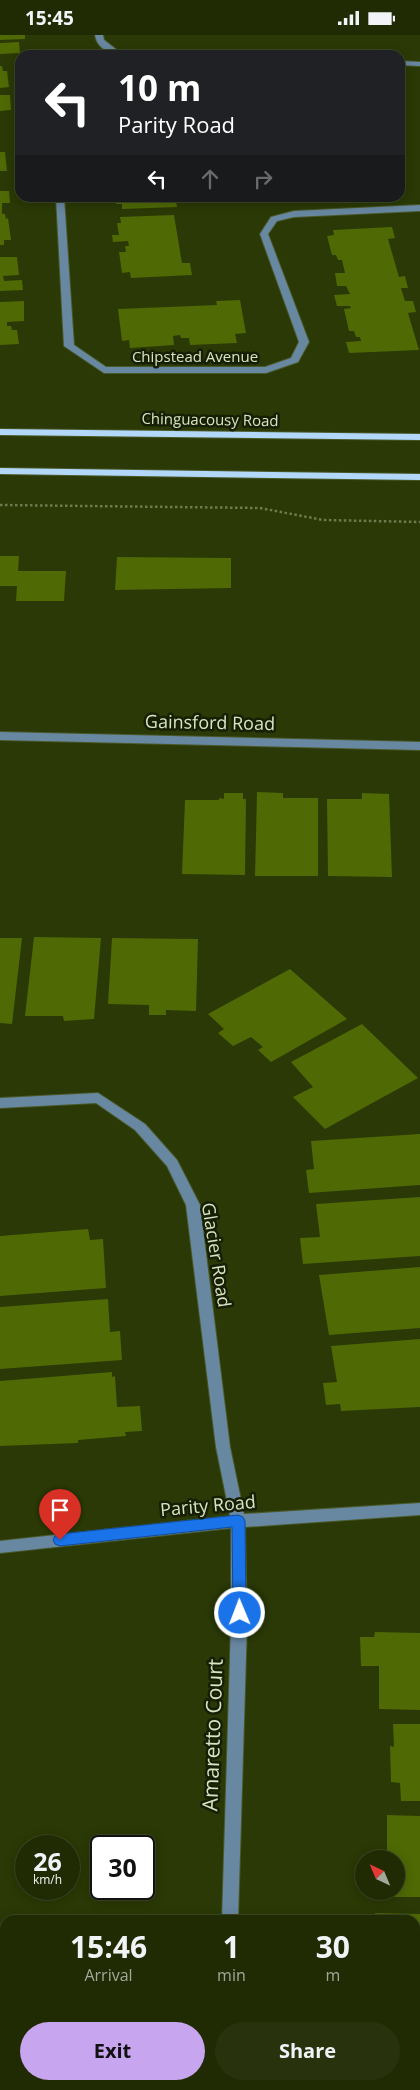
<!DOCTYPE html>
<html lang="en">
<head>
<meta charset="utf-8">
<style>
	body { margin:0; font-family:"Open Sans",sans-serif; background:#28330e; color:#f1f3f6; height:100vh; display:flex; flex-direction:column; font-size:19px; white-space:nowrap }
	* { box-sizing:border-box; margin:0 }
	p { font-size:16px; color:#a2a79a }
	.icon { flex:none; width:28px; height:28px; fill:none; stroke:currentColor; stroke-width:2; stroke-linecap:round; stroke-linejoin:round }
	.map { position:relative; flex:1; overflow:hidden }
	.side { position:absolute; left:0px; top:1880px; width:420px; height:175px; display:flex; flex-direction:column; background:#202b04; border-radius:15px 15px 0 0; box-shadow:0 2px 12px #0003,0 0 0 1px #3d4726 }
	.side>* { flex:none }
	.banner { position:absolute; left:15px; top:15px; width:390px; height:152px; border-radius:15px; box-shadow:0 2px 12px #0003,0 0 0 1px #3d4726; background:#202124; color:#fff; overflow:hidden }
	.needle { width:32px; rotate:316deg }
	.fabs { position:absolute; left:355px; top:1815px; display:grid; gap:10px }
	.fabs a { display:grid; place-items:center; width:50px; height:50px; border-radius:50%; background:#202b04; box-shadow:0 2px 12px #0003,0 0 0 1px #3d4726; font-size:25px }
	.speed { position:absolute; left:15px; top:1800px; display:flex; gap:10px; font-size:25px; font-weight:700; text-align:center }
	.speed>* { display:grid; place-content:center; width:65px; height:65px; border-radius:50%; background:#202b04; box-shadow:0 2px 12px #0003,0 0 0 1px #3d4726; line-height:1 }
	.speed small { font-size:12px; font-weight:400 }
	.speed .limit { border:2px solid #111; border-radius:8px; background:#fff; color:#111 }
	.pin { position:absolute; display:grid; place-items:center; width:42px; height:42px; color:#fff; margin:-51px -21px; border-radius:50% 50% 50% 0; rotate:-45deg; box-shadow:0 0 5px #0007 }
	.pin .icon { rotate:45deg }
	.me { position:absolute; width:55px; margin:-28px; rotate:359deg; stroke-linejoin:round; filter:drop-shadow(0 0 4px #0008) }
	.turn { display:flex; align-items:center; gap:18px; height:105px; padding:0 20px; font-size:22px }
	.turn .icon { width:65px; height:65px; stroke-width:2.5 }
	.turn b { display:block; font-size:35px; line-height:42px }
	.lanes { display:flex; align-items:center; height:48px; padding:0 20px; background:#0003; justify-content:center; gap:25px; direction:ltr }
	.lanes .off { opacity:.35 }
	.eta { display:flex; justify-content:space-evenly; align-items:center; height:85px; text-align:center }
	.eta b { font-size:30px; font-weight:700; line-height:35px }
	.action { display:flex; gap:10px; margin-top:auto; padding:10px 20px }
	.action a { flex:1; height:58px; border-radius:30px; background:#c7a6ef; color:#111; font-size:20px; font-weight:700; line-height:58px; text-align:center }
	.action a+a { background:#28330e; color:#f1f3f6 }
	.status { display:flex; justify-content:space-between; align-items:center; height:35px; padding:0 25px; background:#202b04; direction:ltr }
	.status svg { height:14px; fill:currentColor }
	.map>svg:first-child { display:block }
</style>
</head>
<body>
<div class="status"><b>15:45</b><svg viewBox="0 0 49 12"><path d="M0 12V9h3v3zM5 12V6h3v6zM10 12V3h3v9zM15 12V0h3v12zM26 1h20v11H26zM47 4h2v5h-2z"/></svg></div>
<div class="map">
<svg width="420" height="2055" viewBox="0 0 420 2055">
	<rect width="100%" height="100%" fill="#2a3905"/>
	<path fill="#4f6905" d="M0 0H25V4L0 5Z
		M19 7 20 18 0 19V8Z
		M0 31H2L3 36H7L9 52 0 53Z
		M0 60H10L11 75 0 76Z
		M0 117H5L7 136H0Z
		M0 156H9L10 168H2V179H5L6 184 8 183 11 205H4V210H0Z
		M115 162H175L177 172 122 174V169H116Z
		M174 180 182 228H190L192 240 131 243 130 237 122 238 119 217H126L125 211H129L128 206 113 207 112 200H119L117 188H121L120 182Z
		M392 192 395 203 388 204 399 242 405 241 408 253H401L405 266H413L416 277 408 278 419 315 349 318 346 307 361 306 360 302H356L354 296H349L344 274 351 273 350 271H337L334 260 350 259 346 251H337L335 238H345L342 225H338L336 220H332L327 201 334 200 333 195Z
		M0 222H17L19 240 3 241 4 246 22 245 23 255 0 256Z
		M240 265 246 298 235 299 237 308 190 310 189 303H181L180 300 173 301 174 310 130 313 129 305 122 306 118 274 217 270 216 266Z
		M24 266V286L7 287V291H11L12 295H17L19 309 0 310V267Z
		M0 521H19L18 536H66L64 566H16L17 551H0Z
		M117 522 231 523V553L115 555Z
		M257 757 283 758V763H318V841H255Z
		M224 758H243V764H246L245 840 182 839 185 765H219V763L224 764Z
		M362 758 389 759 392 842 328 841 327 764H362Z
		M34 902 101 903 94 984 64 986 63 981H25Z
		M0 903H22L12 989 0 988Z
		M112 903 198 904 196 976 166 975V980H149V970L108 969Z
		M290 934 347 984 271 1027 258 1015 263 1012 251 1002 233 1011 218 998 224 994 208 979Z
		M362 989 418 1043 325 1094 293 1062 313 1052 291 1027Z
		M420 1099V1150L309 1158 306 1135 314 1134 311 1106Z
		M420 1162V1221L303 1229 300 1203 320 1202 316 1169Z
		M88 1194 90 1205 103 1204 106 1253 0 1261V1201Z
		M420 1232V1293L329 1300 319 1240Z
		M108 1264 110 1297 120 1296 122 1325 0 1334V1272Z
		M420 1304V1372L341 1376 340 1369 326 1370 323 1348 337 1347 331 1311Z
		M112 1337V1342L115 1341 117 1372 140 1371 142 1396 125 1397 126 1401 78 1405V1408L0 1411V1346Z
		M375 1597 420 1598V1675L379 1674V1631H361L360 1602H374Z
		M393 1689H420V1766H401L400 1748 391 1747 390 1711 394 1712Z
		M387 1780 420 1781V1862H387L386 1856H396V1824H390V1818L387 1819Z
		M375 1878 420 1879V1965H415V1885H375Z
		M415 1982H420V2055H388V2050H415Z"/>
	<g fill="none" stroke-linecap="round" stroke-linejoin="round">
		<g stroke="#495827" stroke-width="2">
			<path id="minor" d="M95 0H103L104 5 117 15 151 18 155 20C136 20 99 25 95 0Z
				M400 26 420 27V31L400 30Z
				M56 162H64L74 310 106 332H265L291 323 299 307 260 199 271 182 294 176 420 170V176L294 182 277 186 268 199 309 307 298 327 266 338H104L64 311Z
				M0 697 420 707V715L0 705Z
				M98 1058 145 1089 177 1125 200 1170 230 1412 244 1479 420 1468V1480L245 1492 247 1588 238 1885H222L231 1588V1493L0 1518V1506L230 1481 216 1412 186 1170 167 1131 135 1095 96 1068 0 1073V1063Z
				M216 2050H234V2055H216Z"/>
		</g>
		<g stroke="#495827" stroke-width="2">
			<path id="major" d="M0 394 420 399V405L0 400Z
				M0 433 420 439V445L0 439Z"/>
		</g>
		<path stroke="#6d7b4f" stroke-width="2.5" stroke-dasharray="2.5 2.5" stroke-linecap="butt" d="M0 470 260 473 323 485 420 487"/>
		<use href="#minor" fill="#6887a1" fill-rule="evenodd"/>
		<use href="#major" fill="#b2d7f8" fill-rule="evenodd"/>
	</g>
	<path fill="#1a73e8" stroke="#114b97" d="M238 1480 243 1482 245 1486 246 1578 244 1582 240 1584 235 1582 233 1578 232 1492 60 1511 55 1509 53 1505 55 1501 60 1499Z"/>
	<g text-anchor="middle" stroke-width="5" stroke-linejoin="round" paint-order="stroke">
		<g font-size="15" fill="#d7e4c3" stroke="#161e04">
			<text x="195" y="327">Chipstead Avenue</text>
			<text transform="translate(210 385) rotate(1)" y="5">Chinguacousy Road</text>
		</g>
		<g font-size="18" fill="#d7e4c3" stroke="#161e04">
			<text transform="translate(210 688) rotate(1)" y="6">Gainsford Road</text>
			<text transform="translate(216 1220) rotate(81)" y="6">Glacier Road</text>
			<text transform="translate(208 1471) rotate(-5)" y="6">Parity Road</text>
		</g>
		<g font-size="21" fill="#d7e4c3" stroke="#161e04">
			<text transform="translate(213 1700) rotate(-88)" y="7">Amaretto Court</text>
		</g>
	</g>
</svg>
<div class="fabs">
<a><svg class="needle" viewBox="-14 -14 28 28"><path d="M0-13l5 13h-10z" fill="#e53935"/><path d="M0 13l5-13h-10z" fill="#a2a79a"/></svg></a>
</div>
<div class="speed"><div>26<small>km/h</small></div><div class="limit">30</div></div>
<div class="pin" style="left:60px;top:1505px;background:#d93025"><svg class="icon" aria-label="arrive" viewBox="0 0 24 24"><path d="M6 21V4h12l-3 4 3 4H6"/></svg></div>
<svg class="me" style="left:240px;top:1578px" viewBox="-20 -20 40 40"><circle r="17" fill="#1a73e8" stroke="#fff" stroke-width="3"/><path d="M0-11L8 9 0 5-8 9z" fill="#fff"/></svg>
<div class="banner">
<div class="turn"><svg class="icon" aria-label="left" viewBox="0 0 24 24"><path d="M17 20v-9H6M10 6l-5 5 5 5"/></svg><div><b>10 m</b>Parity Road</div></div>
<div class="lanes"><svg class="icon" aria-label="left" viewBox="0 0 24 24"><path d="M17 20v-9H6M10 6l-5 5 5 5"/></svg><svg class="icon off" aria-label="ahead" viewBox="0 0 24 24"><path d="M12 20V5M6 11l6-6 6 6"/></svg><svg class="icon off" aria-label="right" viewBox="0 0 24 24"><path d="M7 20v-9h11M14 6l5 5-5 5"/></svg></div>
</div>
<section class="side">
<div class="eta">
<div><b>15:46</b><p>Arrival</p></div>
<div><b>1</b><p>min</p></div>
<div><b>30</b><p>m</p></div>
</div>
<div class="action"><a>Exit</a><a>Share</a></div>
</section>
</div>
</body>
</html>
